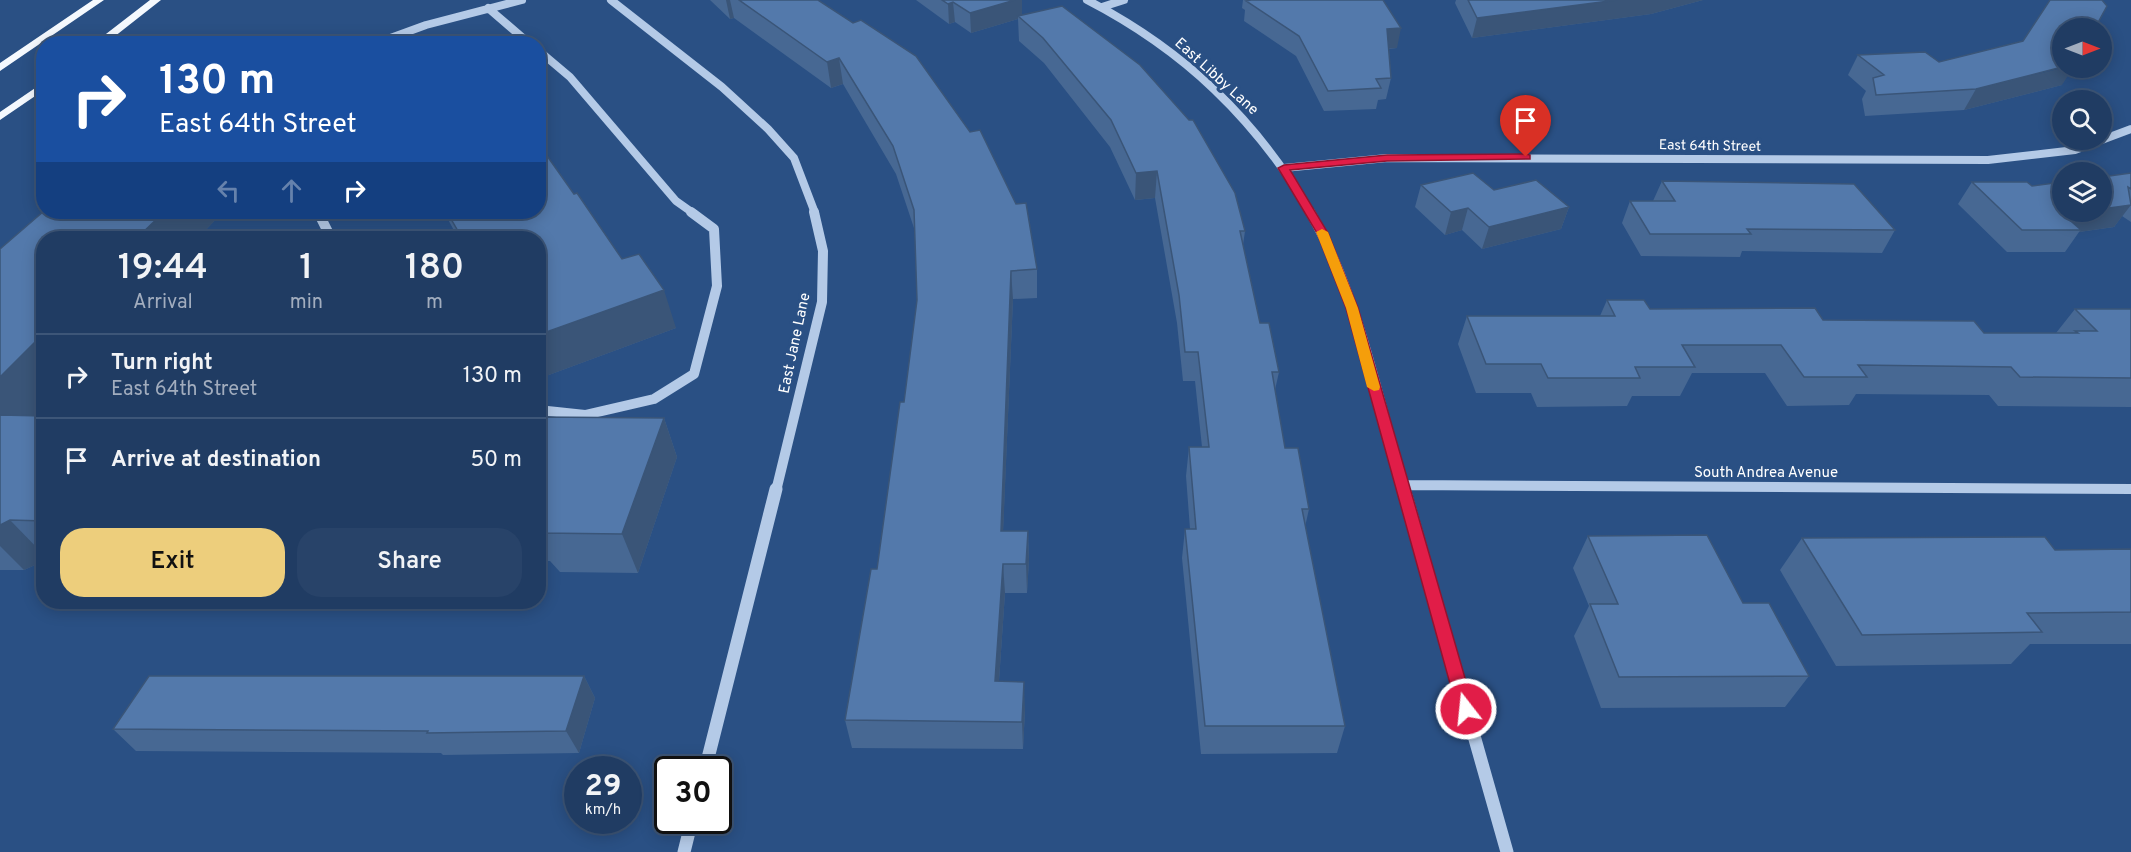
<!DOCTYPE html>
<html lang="en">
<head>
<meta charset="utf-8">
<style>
	body { margin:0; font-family:Overpass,sans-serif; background:#284369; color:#f1f3f6; height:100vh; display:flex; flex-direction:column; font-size:22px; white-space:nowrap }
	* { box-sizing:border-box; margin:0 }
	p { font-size:20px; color:#a2adbe }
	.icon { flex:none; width:33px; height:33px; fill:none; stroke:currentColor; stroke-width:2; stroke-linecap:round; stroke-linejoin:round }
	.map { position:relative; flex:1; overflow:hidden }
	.drawer { position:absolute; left:36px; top:231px; width:510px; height:378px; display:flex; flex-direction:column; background:#203c63; border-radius:24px; box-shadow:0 3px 15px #0003,0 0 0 2px #3d5678 }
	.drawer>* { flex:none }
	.top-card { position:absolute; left:36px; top:36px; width:510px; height:183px; border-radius:24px; box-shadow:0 3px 15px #0003,0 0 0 2px #3d5678; background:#1a4fa0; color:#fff; overflow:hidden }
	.needle { width:39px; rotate:90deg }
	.fabs { position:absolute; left:2052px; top:18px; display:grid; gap:12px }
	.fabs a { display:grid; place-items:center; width:60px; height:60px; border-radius:50%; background:#203c63; box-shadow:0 3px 15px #0003,0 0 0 2px #3d5678; font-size:30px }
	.speed { position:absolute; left:564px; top:756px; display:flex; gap:12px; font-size:30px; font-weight:700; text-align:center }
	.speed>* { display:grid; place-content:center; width:78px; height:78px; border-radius:50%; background:#203c63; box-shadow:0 3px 15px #0003,0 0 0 2px #3d5678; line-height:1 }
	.speed small { font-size:15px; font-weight:400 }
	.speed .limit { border:3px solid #111; border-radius:9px; background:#fff; color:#111 }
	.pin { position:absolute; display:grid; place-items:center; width:51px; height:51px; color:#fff; margin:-62px -26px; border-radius:50% 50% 50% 0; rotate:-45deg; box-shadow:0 0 6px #0007 }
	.pin .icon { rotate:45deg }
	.me { position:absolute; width:66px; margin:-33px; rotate:344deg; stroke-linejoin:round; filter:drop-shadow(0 0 4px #0008) }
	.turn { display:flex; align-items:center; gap:21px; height:126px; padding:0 24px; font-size:27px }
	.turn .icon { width:78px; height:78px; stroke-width:2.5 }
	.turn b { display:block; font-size:42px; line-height:51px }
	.lanes { display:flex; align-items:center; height:57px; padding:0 24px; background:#0003; justify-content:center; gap:30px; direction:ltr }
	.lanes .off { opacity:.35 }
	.eta { display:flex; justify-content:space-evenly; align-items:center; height:102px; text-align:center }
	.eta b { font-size:36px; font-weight:600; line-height:42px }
	.cta { display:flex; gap:12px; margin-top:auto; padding:12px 24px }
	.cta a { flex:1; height:69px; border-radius:24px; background:#edce7c; color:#111; font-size:24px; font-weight:600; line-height:69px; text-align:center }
	.cta a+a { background:#284369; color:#f1f3f6 }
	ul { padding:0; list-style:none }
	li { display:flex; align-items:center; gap:18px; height:84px; padding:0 24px; border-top:2px solid #3d5678 }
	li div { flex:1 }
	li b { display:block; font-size:22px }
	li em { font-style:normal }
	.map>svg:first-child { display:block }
</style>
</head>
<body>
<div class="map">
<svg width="2131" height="852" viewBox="0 0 2131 852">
	<rect width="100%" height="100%" fill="#2a5084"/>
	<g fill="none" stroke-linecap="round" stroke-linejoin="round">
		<path stroke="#b4cae7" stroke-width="8" d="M611 0 722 87 768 129 794 158 815 213
			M1087 0C1184 50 1256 119 1311 213
			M1102 7 1124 0
			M488 8 530 44
			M374 44 426 25 522 0
			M538 50 570 77 676 201 693 213
			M1284 168 1387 158 1988 160 2075 150 2131 129"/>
		<path stroke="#b4cae7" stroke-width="10" d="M318 212 331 238
			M1310 212C1357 292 1379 401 1404 491
			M538 410 585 415 654 399 694 374 717 286 714 229 691 212
			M1401 485 2131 489
			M776 491 822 302 823 251 814 212"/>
		<path stroke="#b4cae7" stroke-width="13" d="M1404 489 1507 852
			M705 770 776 489
			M684 852 692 820"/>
		<path fill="#f5f9fe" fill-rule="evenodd" d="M93 0H104L0 71V63Z
			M150 0H161L105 44H93Z
			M44 82V90L0 120V112Z"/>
	</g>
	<path fill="#476893" d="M710 0H818L1037 269V298L1013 299 1003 531H1028L1029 560 1027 593H1005L999 681 1025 710 1023 749 852 748 845 720 877 569 904 402 917 300 915 231 896 174 843 84 831 88 734 18 730 19Z
		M916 0H1022V15L1245 231 1243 245 1260 323 1279 372 1275 390 1285 448 1309 509 1305 527 1345 726 1337 753 1201 754 1182 558 1185 529H1190L1186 476 1189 447H1202L1195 381H1183L1177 323 1155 198 1135 200 1110 147 1044 63 1019 41 1018 19 971 33 955 22 949 24Z
		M1243 0H1383L1397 48 1389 49 1391 78 1386 99 1378 100 1376 109 1324 111 1296 56 1244 21 1245 10 1242 8Z
		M1456 0H1703L1651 14 1472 38 1455 3Z
		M1858 55 1939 62 2062 85 1964 110 1865 116 1862 99 1866 91 1848 75Z
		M2131 173V222L2122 216 2114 227 2079 232 2065 252H2007L1958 204 1972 182 2032 186Z
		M1662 181 1895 230 1882 253 1742 251 1740 257 1641 256 1622 223 1630 201H1653Z
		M1421 185 1494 190 1569 207 1561 229 1482 249 1462 230 1445 235 1415 207Z
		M574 194 622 259 676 328 538 379V238H458L444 212H538Z
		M44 212H223L198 238H44V405L34 416H44V561L24 570H0V249Z
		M1607 300 1650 309 1823 320 1984 333H2056L2075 309H2131V407L1998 406 1989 395 1856 394 1849 405 1787 406 1765 373H1692L1680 396H1632L1627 406 1537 407 1531 393H1476L1458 344 1467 316H1600Z
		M538 417 664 418 677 457 638 573 560 572 550 561H538Z
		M1588 536 1743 603 1809 676 1785 707 1601 708 1574 636 1589 606 1573 568Z
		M1802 538 2055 550 2131 549V644H2030L2011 664 1836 666 1780 570Z
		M584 676 595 698 579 753 443 755 441 753 136 751 113 729Z"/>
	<path fill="#3a5578" d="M726 0H730L734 18 730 19Z
		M1015 0H1022V18L1018 16V19L971 33 970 13Z
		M1617 0H1703L1651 14 1472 38 1477 18Z
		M953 2 955 22 949 24 948 4Z
		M1401 28 1397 48 1383 49 1387 29Z
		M839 58 843 84 831 88 827 62Z
		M2062 68H2073L2062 85 1964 110 1976 89Z
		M1157 171 1155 198 1135 200 1136 173Z
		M2131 205 2114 227 2079 232 2081 230 2064 215 2085 212H2102V209Z
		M1569 207 1561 229 1482 249 1489 227Z
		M1468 208 1462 230 1445 235 1451 212Z
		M164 212H223L198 238H137Z
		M1011 271 1013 299 1002 560 1001 531Z
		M664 290 676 328 538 379V335Z
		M44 333V405L0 452V377Z
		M664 418 677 457 638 573 622 534Z
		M10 520 44 555V561L24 570 0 546V525Z
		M1028 531 1029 560 1027 593 1026 564Z
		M1003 564 1005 593 997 710 995 681Z
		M584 676 595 698 579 753 566 731Z
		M1024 682 1025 710 1023 749 1022 722Z"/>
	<path fill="#5379ab" stroke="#3a5578" stroke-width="1.5" d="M739 0H818L853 23 861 20 916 56 970 132 980 130 1016 204 1026 203 1037 269 1011 271 1001 531H1028L1026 564H1003L995 681 1024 682 1022 722 845 720 871 569H877L900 402H904L917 300 914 210 893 146 839 58 827 62Z
		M942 0H1015L970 13 953 2 948 4Z
		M1251 0H1383L1401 28 1387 29 1391 78 1376 79 1381 88 1328 91 1299 36 1246 1Z
		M1468 0H1617L1477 18Z
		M2050 0H2102L2107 6 2095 28H2062V67L1976 89 1876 95 1873 78 1884 75 1858 55 1925 52 1939 62 2023 41Z
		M1062 6 1140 65 1189 120H1193L1235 193 1245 231H1240L1260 323H1269L1279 372H1272L1285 448H1298L1309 509H1302L1345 726H1205L1185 529H1196L1189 447H1209L1198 352H1185L1179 295 1157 171 1136 173 1111 120 1043 38 1018 16Z
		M538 143 574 194 577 193 622 259 639 254 664 290 538 335V238H462L447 212H538Z
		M1473 173 1494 190 1536 180 1569 207 1489 227 1468 208 1451 212 1421 185Z
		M2131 173V189L2128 187 2131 205 2102 209V177Z
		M1662 181 1854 184 1895 230 1747 229 1751 234H1650L1630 201H1675Z
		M1972 182H2027L2032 186 2062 182V212H2085L2064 215 2081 230H2022Z
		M44 211V212H164L137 238H44V333L0 377V249Z
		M1607 300H1644L1650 309 1815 308 1823 320 1974 321 1984 333H2078L2075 331H2097L2075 309H2131V378L2020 377 2011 367 1858 365 1867 377H1804L1781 345H1682L1695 367H1635L1640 378H1548L1541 364H1486L1467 316H1615Z
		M0 415 44 416V521L10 520 0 525Z
		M538 417 664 418 622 534 542 533 538 530Z
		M1707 535 1743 603H1769L1809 676 1619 677 1590 604H1618L1588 536Z
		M2045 537 2055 550 2131 549V612L2027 613 2042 632 1862 635 1802 538Z
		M149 676H584L566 731 427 733 428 731 113 729Z"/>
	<path fill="#e11d48" stroke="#92132f" stroke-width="1.5" d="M1526 154 1530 155V159L1387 161 1290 170 1328 233 1358 308 1474 709 1472 714 1466 716 1460 714 1457 709 1346 308 1317 233 1278 168 1284 165 1387 155Z"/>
	<path fill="#f59e0b" d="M1322 229 1328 232 1358 308 1380 387 1379 390 1374 391 1367 387 1346 308 1316 232Z"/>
	<g text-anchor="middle" stroke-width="6" stroke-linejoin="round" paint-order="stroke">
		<g font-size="14" fill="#fff" stroke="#2a5084">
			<text transform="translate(1710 145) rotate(1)" y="5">East 64th Street</text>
		</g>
		<g font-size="15" fill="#fff" stroke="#2a5084">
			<text transform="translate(1217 76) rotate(42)" y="5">East Libby Lane</text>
			<text transform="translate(794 343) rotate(-78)" y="5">East Jane Lane</text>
			<text x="1766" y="477">South Andrea Avenue</text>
		</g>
	</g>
</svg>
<div class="fabs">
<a><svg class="needle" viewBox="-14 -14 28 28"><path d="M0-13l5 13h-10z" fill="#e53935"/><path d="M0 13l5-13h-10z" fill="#a2adbe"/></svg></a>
<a><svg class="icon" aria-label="search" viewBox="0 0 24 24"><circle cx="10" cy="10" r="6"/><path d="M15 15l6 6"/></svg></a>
<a><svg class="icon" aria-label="layers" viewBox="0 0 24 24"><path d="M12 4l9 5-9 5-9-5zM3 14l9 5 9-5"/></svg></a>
</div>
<div class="speed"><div>29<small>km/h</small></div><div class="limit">30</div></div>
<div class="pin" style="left:1526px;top:157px;background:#d93025"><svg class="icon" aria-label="arrive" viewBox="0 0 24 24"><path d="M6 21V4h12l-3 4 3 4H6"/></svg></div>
<svg class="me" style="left:1466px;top:709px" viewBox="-20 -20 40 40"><circle r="17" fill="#e11d48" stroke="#fff" stroke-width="3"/><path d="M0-11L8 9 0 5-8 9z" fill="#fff"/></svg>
<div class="top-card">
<div class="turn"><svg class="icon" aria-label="right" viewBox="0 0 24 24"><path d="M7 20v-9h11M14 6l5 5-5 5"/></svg><div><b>130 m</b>East 64th Street</div></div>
<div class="lanes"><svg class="icon off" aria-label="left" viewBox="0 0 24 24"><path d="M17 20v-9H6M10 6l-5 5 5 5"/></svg><svg class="icon off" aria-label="ahead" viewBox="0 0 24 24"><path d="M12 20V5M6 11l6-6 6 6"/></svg><svg class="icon" aria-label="right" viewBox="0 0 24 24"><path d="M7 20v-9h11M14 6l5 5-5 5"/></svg></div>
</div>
<section class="drawer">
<div class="eta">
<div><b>19:44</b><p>Arrival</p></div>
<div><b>1</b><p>min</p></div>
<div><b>180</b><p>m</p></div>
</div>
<ul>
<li><svg class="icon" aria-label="right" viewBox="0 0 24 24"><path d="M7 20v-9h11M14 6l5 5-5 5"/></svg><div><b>Turn right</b><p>East 64th Street</p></div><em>130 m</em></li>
<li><svg class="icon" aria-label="arrive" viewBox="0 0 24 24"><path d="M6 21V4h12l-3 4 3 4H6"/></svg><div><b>Arrive at destination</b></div><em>50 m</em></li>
</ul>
<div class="cta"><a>Exit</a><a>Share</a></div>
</section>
</div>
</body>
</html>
